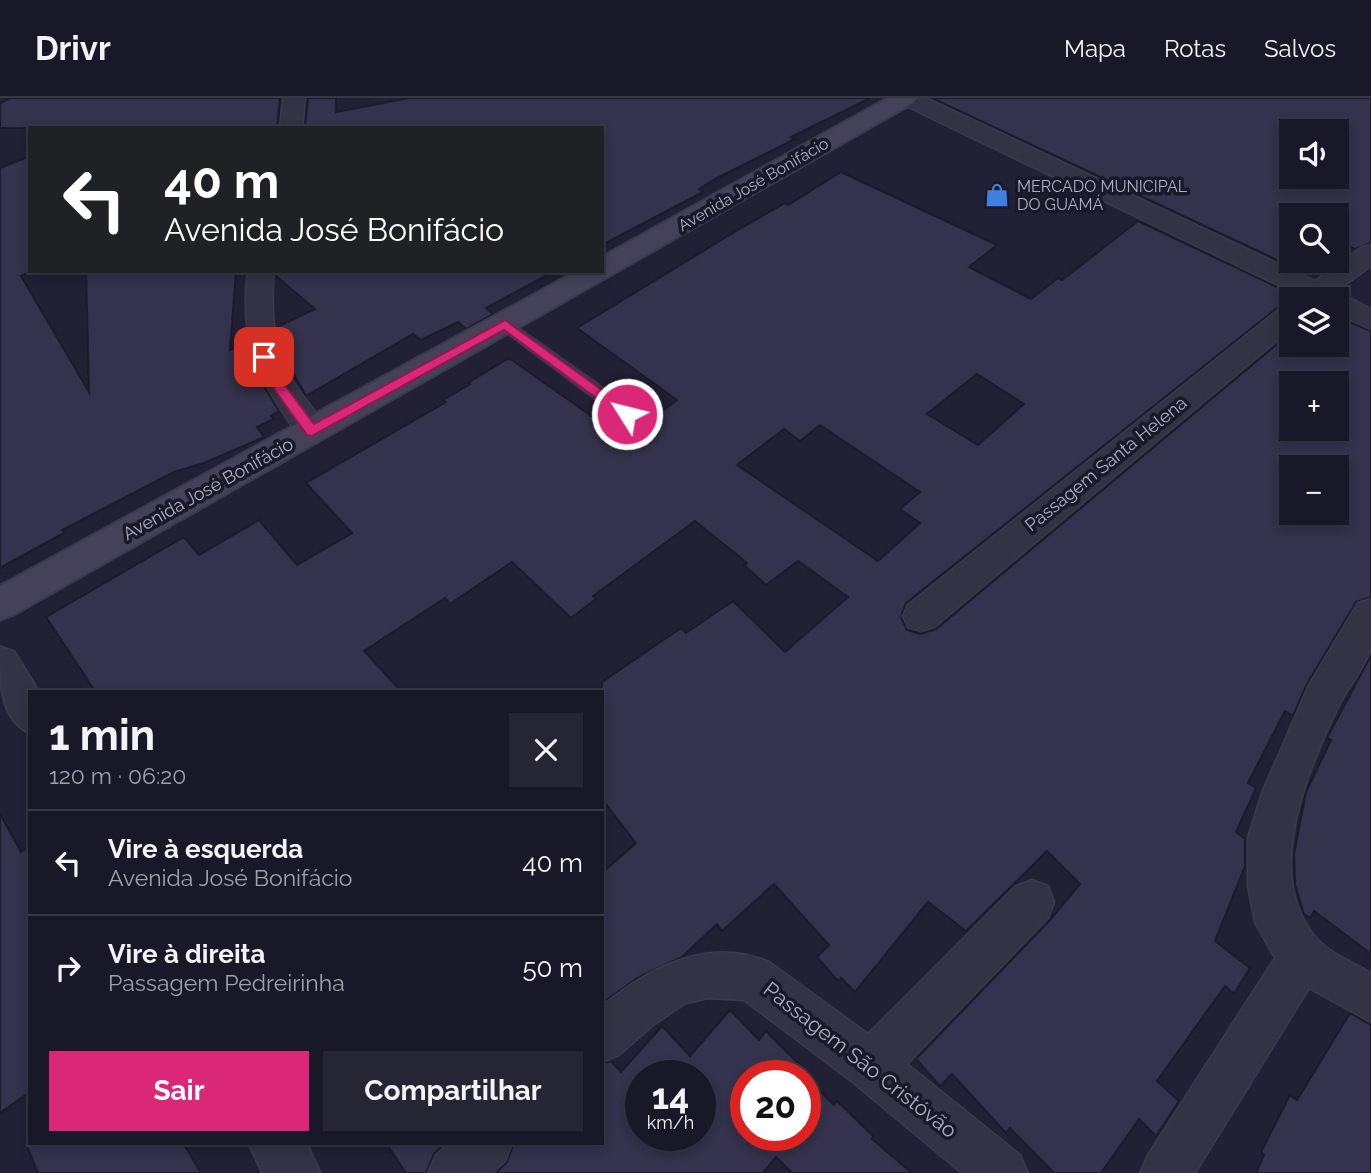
<!DOCTYPE html>
<html lang="pt">
<head>
<meta charset="utf-8">
<style>
	body { margin:0; font-family:Raleway,sans-serif; background:#262534; color:#f1f3f6; height:100vh; display:flex; flex-direction:column; font-size:26px; white-space:nowrap }
	* { box-sizing:border-box; margin:0 }
	p { font-size:23px; color:#9fa0a8 }
	.icon { flex:none; width:38px; height:38px; fill:none; stroke:currentColor; stroke-width:2; stroke-linecap:round; stroke-linejoin:round }
	.map { position:relative; flex:1; overflow:hidden }
	.panel { position:absolute; left:28px; top:592px; width:576px; height:455px; display:flex; flex-direction:column; background:#191828; border-radius:0px; box-shadow:0 4px 10px #0003,0 0 0 2px #373745 }
	.panel>* { flex:none }
	.top-card { position:absolute; left:28px; top:28px; width:576px; height:147px; border-radius:0px; box-shadow:0 4px 10px #0003,0 0 0 2px #373745; background:#202124; color:#fff; overflow:hidden }
	.tools { position:absolute; left:1279px; top:21px; display:grid; gap:14px }
	.tools a { display:grid; place-items:center; width:70px; height:70px; border-radius:0px; background:#191828; box-shadow:0 4px 10px #0003,0 0 0 2px #373745; font-size:35px }
	.speed { position:absolute; left:625px; top:962px; display:flex; gap:14px; font-size:35px; font-weight:700; text-align:center }
	.speed>* { display:grid; place-content:center; width:91px; height:91px; border-radius:50%; background:#191828; box-shadow:0 4px 10px #0003,0 0 0 2px #373745; line-height:1 }
	.speed small { font-size:18px; font-weight:400 }
	.speed .limit { border:10px solid #d22; background:#fff; color:#111 }
	.pin { position:absolute; display:grid; place-items:center; width:60px; height:60px; color:#fff; margin:-30px; border-radius:14px; box-shadow:0 4px 10px #0006 }
	.me { position:absolute; width:77px; margin:-38px; rotate:306deg; stroke-linejoin:round; filter:drop-shadow(0 0 5px #0008) }
	.turn { display:flex; align-items:center; gap:24px; height:147px; padding:0 21px; font-size:32px }
	.turn .icon { width:91px; height:91px; stroke-width:2.5 }
	.turn b { display:block; font-size:49px; line-height:60px }
	.round { display:grid; place-items:center; flex:none; width:74px; height:74px; border-radius:0px; background:#262534 }
	.head { display:flex; align-items:center; justify-content:space-between; height:119px; padding:0 21px }
	h1 { font-size:42px; font-weight:700; line-height:52px }
	.action { display:flex; gap:14px; margin-top:auto; padding:14px 21px }
	.action a { flex:1; height:80px; border-radius:0px; background:#db2777; color:#fff; font-size:28px; font-weight:700; line-height:80px; text-align:center }
	.action a+a { background:#262534; color:#f1f3f6 }
	ul { padding:0; list-style:none }
	li { display:flex; align-items:center; gap:21px; height:105px; padding:0 21px; border-top:2px solid #373745 }
	li div { flex:1 }
	li b { display:block; font-size:26px }
	li em { font-style:normal }
	header { display:flex; align-items:center; gap:42px; box-sizing:border-box; height:98px; padding:0 35px; background:#191828; border-bottom:2px solid #373745 }
	header strong { font-size:33px }
	nav { display:flex; gap:38px; margin-inline-start:auto; font-size:24px }
	.map>svg:first-child { display:block }
</style>
</head>
<body>
<header>
<strong>Drivr</strong>
<nav><a>Mapa</a><a>Rotas</a><a>Salvos</a></nav>
</header>
<div class="map">
<svg width="1371" height="1075" viewBox="0 0 1371 1075">
	<rect width="100%" height="100%" fill="#212035"/>
	<path fill="#34324c" stroke="#1c1b2c" stroke-width="2" fill-rule="evenodd" d="M11 0H280L277 30H0V5Z
		M308 0H336V14L409 0H870L791 39 795 41 717 80 699 91 703 94 602 147V30H305Z
		M932 0H1371V145L1355 151 1337 144V117H1292V163H1316L1303 174ZM1292 33H1337V79H1292Z
		M30 58V174L21 178 89 294 86 173H236L230 252 247 243 261 283 279 313 271 318 274 321 257 329 264 339 204 365 174 374 62 432 64 435 0 470V70Z
		M841 74 997 147 969 169 1031 201 1058 180 1062 182 1138 123 1283 192 1280 194 1291 199 906 505 901 519 907 532 920 536 936 531 1276 247H1337V219L1371 233V499L1356 504 1307 586 1293 618 1285 613 1248 685 1256 690 1236 734 1245 741V768L1215 843 1250 870 1234 896 1225 888 1157 983 1179 1003 1156 1038 1139 1021 1101 1075H1054L1010 1030 1006 1035 952 976 940 988 916 961 1050 822 1080 786 1047 753 966 833 928 804 855 894 841 880 838 883 817 859 829 847 774 786 722 833 717 826 682 859 639 879 602 905V775L636 745 602 701V584L681 530 686 535 733 503 785 554 848 499 798 463 766 487 744 467 747 465 695 423 593 498 596 501 571 520 512 464 450 506 445 500 364 553 401 593H95L46 519 184 439 199 457 259 422 297 467 352 435 306 385 446 304 443 302 470 286 468 285 509 260 624 341 677 302 577 230 736 133 785 105 788 107ZM977 276 1024 306 978 347 927 316ZM1292 285H1337V331H1292ZM820 327 920 394 900 411 920 425 878 463 737 367 784 331 800 343ZM1292 369H1337V415H1292Z
		M277 173H555L486 210 493 216 466 231 458 224 421 242 413 236 306 298 285 260 277 229 315 211 276 178Z
		M1371 557V856L1314 813 1310 820 1304 816 1295 787 1294 756 1306 694 1331 642 1327 640Z
		M0 716 21 754 30 748V994L0 1015Z
		M730 912 759 942 766 933 811 978H805L834 1007 837 1003 873 1038 872 1041 912 1075H792L776 1059 763 1075H496L507 1064 514 1045H602V966L611 963 621 974 662 928 690 958ZM640 978H700V1038H640ZM746 978H805V1038H746Z
		M1350 915 1371 927V1075H1256L1264 1057 1261 1054 1290 997 1297 1002Z
		M26 1045H183L201 1075H38Z
		M386 1045H445L434 1056 426 1075H406Z"/>
	<g fill="none" stroke-linecap="round" stroke-linejoin="round">
		<g stroke="#3b3a4c" stroke-width="4">
			<path id="service" d="M505 221 633 312V320H621L500 229 498 226Z"/>
		</g>
		<g stroke="#3b3a4c" stroke-width="3">
			<path id="minor" d="M283 0H305L302 30H280Z
				M897 0H926L1315 183 1362 149 1371 147V168L1336 193 1371 211V231L1337 216V201H1294L1297 196 900 5Z
				M248 173H274C270 215 273 253 296 288 306 303 319 317 328 333L323 341 312 344 301 341C260 283 238 246 248 173Z
				M1292 206V230L934 529 921 533 908 529 903 518 908 507 1282 209Z
				M1371 501C1371 516 1371 535 1371 549 1366 568 1349 588 1340 605 1308 670 1261 779 1317 841 1329 855 1354 865 1371 875V924L1309 890 1195 1075H1140L1148 1057 1275 860 1255 824 1248 788V740L1262 695 1309 587 1358 505Z
				M1032 782 1048 788 1054 804 1048 820 907 966 1020 1057 1028 1075H962L854 985 744 902 708 900 686 905 653 927 619 957 602 964V908C650 869 708 838 769 864L868 936 1016 788Z
				M449 1045H512L505 1063 492 1075H428L436 1057Z"/>
		</g>
		<g stroke="#3b3a4c" stroke-width="4">
			<path id="tertiary" d="M0 549 14 554 38 593H30V635C0 622 0 581 0 549Z
				M249 1045H306L320 1075H263Z"/>
		</g>
		<g stroke="#3b3a4c" stroke-width="4">
			<path id="secondary" d="M888 0H917L913 5 13 517 0 522V488L577 173H602V159Z"/>
		</g>
		<use href="#service" fill="#343345" fill-rule="evenodd"/>
		<use href="#minor" fill="#343345" fill-rule="evenodd"/>
		<use href="#tertiary" fill="#343345" fill-rule="evenodd"/>
		<use href="#secondary" fill="#444158" fill-rule="evenodd"/>
	</g>
	<path fill="#db2777" stroke="#8e194d" stroke-width="2" d="M505 222 631 313V319H622L504 232 312 338 307 337 274 291 258 259 268 256 284 286 314 326Z"/>
	<defs>
		<g id="shop-bare" transform="scale(1.89)"><path d="M-5-2.5h2.3a2.7 3.5 0 0 1 5.4 0H5L5.5 6h-11ZM-1.5-2.5h3a1.5 2.3 0 0 0-3 0Z" fill="#3f7fe0" stroke="#1a192a" stroke-width="2.5" paint-order="stroke"/></g>
	</defs>
	<g fill-rule="evenodd">
		<use href="#shop-bare" x="997" y="97"/>
	</g>
	<g text-anchor="middle" stroke-width="7" stroke-linejoin="round" paint-order="stroke">
		<g font-size="16" fill="#afadc3" stroke="#1a192a">
			<text transform="translate(753 86) rotate(-30)" y="6">Avenida José Bonifácio</text>
		</g>
		<g font-size="16" fill="#afadc3" stroke="#1a192a" text-anchor="start">
			<text x="1017" y="94">MERCADO MUNICIPAL<tspan x="1017" dy="18">DO GUAMÁ</tspan></text>
		</g>
		<g font-size="18" fill="#afadc3" stroke="#1a192a">
			<text transform="translate(1106 366) rotate(-39)" y="6">Passagem Santa Helena</text>
			<text transform="translate(208 391) rotate(-29)" y="6">Avenida José Bonifácio</text>
		</g>
		<g font-size="21" fill="#afadc3" stroke="#1a192a">
			<text transform="translate(860 962) rotate(38)" y="7">Passagem São Cristóvão</text>
		</g>
	</g>
</svg>
<div class="tools">
<a><svg class="icon" aria-label="sound" viewBox="0 0 24 24"><path d="M4 9h4l5-4v14l-5-4H4zM17 9q2 3 0 6"/></svg></a>
<a><svg class="icon" aria-label="search" viewBox="0 0 24 24"><circle cx="10" cy="10" r="6"/><path d="M15 15l6 6"/></svg></a>
<a><svg class="icon" aria-label="layers" viewBox="0 0 24 24"><path d="M12 4l9 5-9 5-9-5zM3 14l9 5 9-5"/></svg></a>
<a>+</a>
<a>−</a>
</div>
<div class="speed"><div>14<small>km/h</small></div><div class="limit">20</div></div>
<div class="pin" style="left:264px;top:259px;background:#d93025"><svg class="icon" aria-label="arrive" viewBox="0 0 24 24"><path d="M6 21V4h12l-3 4 3 4H6"/></svg></div>
<svg class="me" style="left:627px;top:316px" viewBox="-20 -20 40 40"><circle r="17" fill="#db2777" stroke="#fff" stroke-width="3"/><path d="M0-11L8 9 0 5-8 9z" fill="#fff"/></svg>
<div class="top-card">
<div class="turn"><svg class="icon" aria-label="left" viewBox="0 0 24 24"><path d="M17 20v-9H6M10 6l-5 5 5 5"/></svg><div><b>40 m</b>Avenida José Bonifácio</div></div>
</div>
<section class="panel">
<div class="head"><div><h1>1 min</h1><p>120 m · 06:20</p></div><a class="round"><svg class="icon" aria-label="close" viewBox="0 0 24 24"><path d="M6 6l12 12M18 6L6 18"/></svg></a></div>
<ul>
<li><svg class="icon" aria-label="left" viewBox="0 0 24 24"><path d="M17 20v-9H6M10 6l-5 5 5 5"/></svg><div><b>Vire à esquerda</b><p>Avenida José Bonifácio</p></div><em>40 m</em></li>
<li><svg class="icon" aria-label="right" viewBox="0 0 24 24"><path d="M7 20v-9h11M14 6l5 5-5 5"/></svg><div><b>Vire à direita</b><p>Passagem Pedreirinha</p></div><em>50 m</em></li>
</ul>
<div class="action"><a>Sair</a><a>Compartilhar</a></div>
</section>
</div>
</body>
</html>
